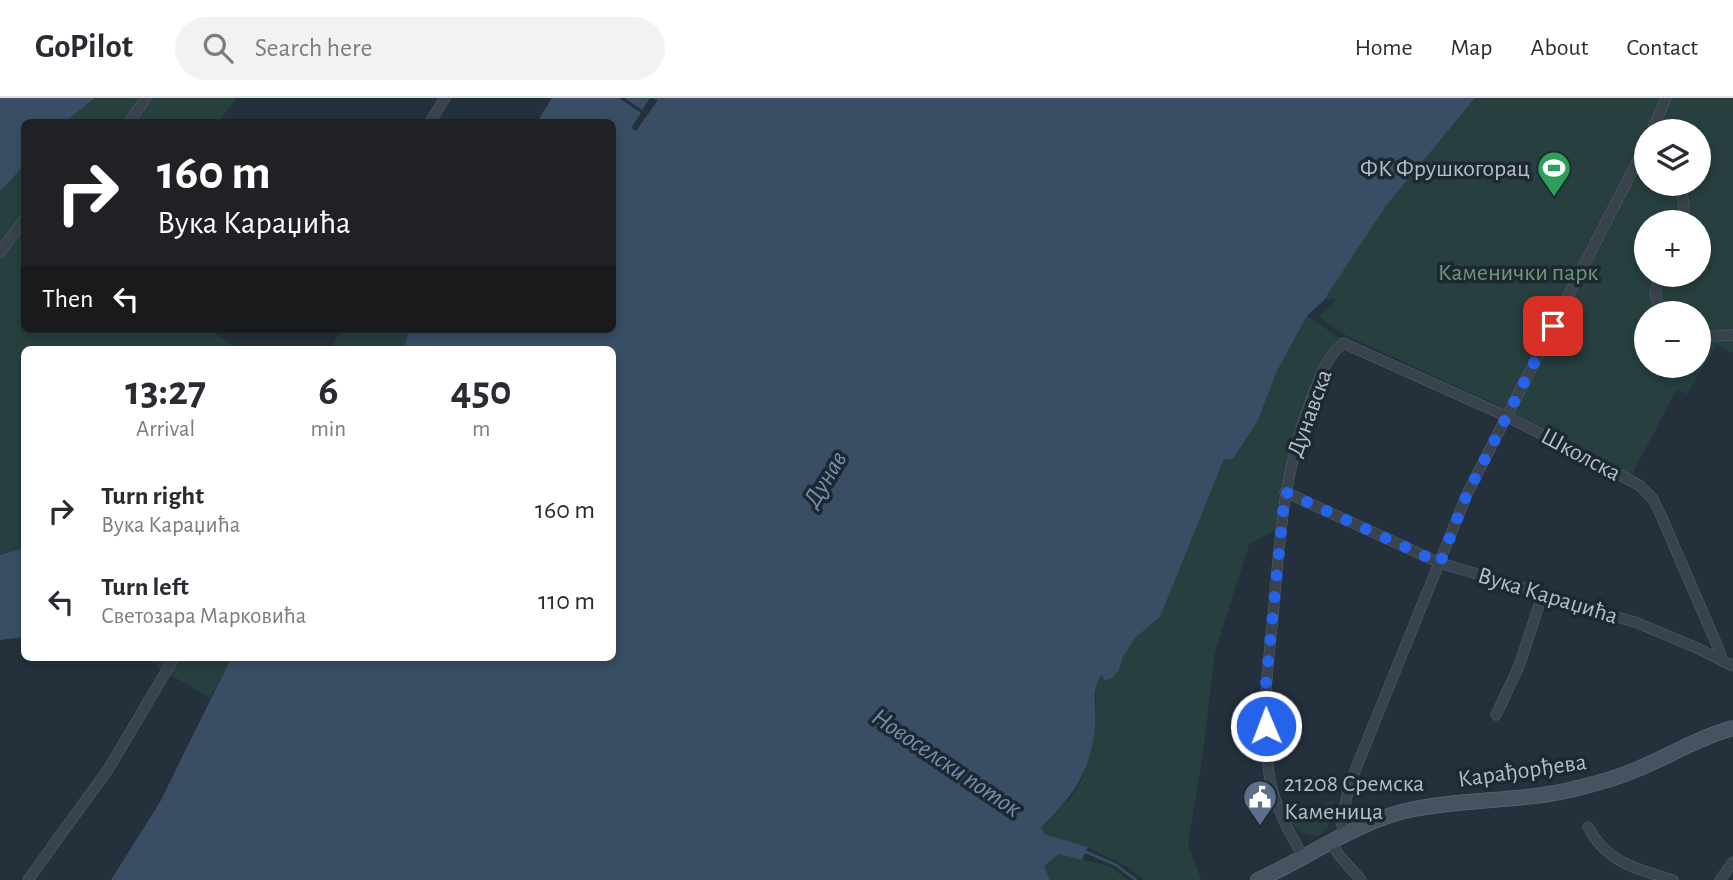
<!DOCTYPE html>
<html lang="en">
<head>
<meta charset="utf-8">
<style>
	body { margin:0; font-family:"Alegreya Sans",sans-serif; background:#f2f2f3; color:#2b2b33; height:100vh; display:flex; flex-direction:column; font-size:26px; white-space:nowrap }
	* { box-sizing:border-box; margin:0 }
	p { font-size:23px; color:#7c7c81 }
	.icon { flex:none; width:38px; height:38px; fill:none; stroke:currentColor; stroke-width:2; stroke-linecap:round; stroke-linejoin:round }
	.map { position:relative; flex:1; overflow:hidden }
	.details { position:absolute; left:21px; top:248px; width:595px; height:315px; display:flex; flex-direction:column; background:#fff; border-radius:10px; box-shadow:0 4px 10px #0003 }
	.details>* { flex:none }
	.top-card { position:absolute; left:21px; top:21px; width:595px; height:214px; border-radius:10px; box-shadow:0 4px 10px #0003; background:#202124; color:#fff; overflow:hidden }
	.controls { position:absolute; left:1634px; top:21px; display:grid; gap:14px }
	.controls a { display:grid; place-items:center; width:77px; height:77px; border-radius:50%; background:#fff; box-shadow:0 4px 10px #0003; font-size:35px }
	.pin { position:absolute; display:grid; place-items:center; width:60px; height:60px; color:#fff; margin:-30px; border-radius:14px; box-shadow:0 4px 10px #0006 }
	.me { position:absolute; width:77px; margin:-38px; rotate:359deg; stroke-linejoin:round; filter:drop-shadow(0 0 5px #0008) }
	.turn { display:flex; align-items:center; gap:24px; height:147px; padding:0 21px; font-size:32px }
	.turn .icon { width:91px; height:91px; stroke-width:2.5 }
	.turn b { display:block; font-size:49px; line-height:60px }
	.then { display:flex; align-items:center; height:66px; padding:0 21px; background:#0003; gap:14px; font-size:26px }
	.eta { display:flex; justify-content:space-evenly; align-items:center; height:119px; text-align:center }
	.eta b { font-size:42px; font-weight:600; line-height:49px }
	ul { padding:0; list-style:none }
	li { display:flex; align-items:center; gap:21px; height:91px; padding:0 21px }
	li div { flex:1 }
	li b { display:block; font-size:26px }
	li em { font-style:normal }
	header { display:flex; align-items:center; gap:42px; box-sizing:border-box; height:98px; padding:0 35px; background:#fff; border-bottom:2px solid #e1e1e2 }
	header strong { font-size:33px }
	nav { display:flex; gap:38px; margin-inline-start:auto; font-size:24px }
	.search { width:490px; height:63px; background:#f2f2f3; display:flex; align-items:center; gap:18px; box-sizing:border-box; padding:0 24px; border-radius:38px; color:#7c7c81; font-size:26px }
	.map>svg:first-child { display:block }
</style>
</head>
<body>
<header>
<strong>GoPilot</strong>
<div class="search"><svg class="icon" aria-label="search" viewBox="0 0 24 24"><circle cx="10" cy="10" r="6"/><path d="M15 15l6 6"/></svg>Search here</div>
<nav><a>Home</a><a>Map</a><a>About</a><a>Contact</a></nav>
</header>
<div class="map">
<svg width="1733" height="782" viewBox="0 0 1733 782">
	<rect width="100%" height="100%" fill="#24313d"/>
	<path fill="#273f3f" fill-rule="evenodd" d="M95 0H237L218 24H65Z
		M1475 0H1733V255L1717 247 1687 296 1677 291 1631 378 1508 312 1347 238 1318 219 1338 200 1324 202 1386 108ZM1647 33H1699V86H1647ZM1647 124H1699V177H1647ZM1647 215H1699V268H1647Z
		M24 68V231H209L241 252H24V450L0 457V93Z
		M1307 218 1340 240C1304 291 1287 371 1275 432L1249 447 1215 554 1203 655 1188 746 1201 782H1144L1129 770 1088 749 1043 736 1041 729 1071 699 1082 681 1095 631 1096 586 1099 579 1119 572 1123 559 1136 539 1160 519 1224 360 1258 322 1277 273Z
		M341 231H410L403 252H331Z
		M148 560H231L210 600 159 570Z
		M1333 703 1328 730 1318 738C1304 739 1296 732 1288 721Z
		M1059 756 1109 768 1128 782H1050L1044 768Z"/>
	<path fill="#394e64" d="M0 0H95L65 24H24V68L0 93Z
		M552 0H1475L1386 108 1324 202 1307 218 1277 273 1258 322 1233 361H1224L1160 519 1136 539 1123 559 1119 572 1112 580 1105 583 1102 577C1090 589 1097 614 1095 630 1090 674 1073 699 1041 729L1044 736 1088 749 1082 762 1059 756 1044 768 1050 782H111L160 704 231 560H612V252H403L410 231H612V24H537Z
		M24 450V539L0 542V457Z"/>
	<path fill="#24313d" d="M619 0H625L642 12 650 0 658 2 636 33 631 30 641 15Z"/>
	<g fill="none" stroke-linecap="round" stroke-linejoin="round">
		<path stroke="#394e64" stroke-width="2.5" d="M1084 753 1116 767 1136 782"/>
		<g stroke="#56616b" stroke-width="11">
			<path id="street" d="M129 24 146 0
				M430 24 445 0
				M1652 33 1666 0
				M1677 86C1684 98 1686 110 1682 124
				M0 154 24 122
				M1660 177 1655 195 1661 215
				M1699 239 1733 237
				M1285 394 1440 465 1524 490 1560 504 1635 524 1697 550 1733 568
				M1496 617 1519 568 1542 498
				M1588 729C1607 765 1637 771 1673 782
				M1345 736 1341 724 1350 685 1467 396 1647 44
				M1331 743 1338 756 1361 782
				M1303 758C1289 734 1275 710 1270 681 1259 623 1269 564 1274 507 1280 432 1285 370 1312 299 1320 279 1326 260 1343 245L1508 319 1639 387 1653 401 1662 420 1720 554 1722 563
				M28 782 109 670 174 560
				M1720 782 1733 764"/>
		</g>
		<g stroke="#56616b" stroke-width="16">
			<path id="secondary" d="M1258 782C1310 759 1357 722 1414 711 1468 700 1525 704 1578 690 1599 685 1620 679 1640 670 1671 657 1700 639 1733 630"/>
		</g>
		<use href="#street" stroke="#38434d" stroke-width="10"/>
		<use href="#secondary" stroke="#465260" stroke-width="14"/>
	</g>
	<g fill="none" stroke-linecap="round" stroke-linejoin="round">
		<path stroke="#2563eb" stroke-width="12" stroke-dasharray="0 21.6" d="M1266 628 1265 595 1285 394 1440 465 1467 396 1553 228"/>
	</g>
	<defs>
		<g id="stadium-pin" transform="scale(1.75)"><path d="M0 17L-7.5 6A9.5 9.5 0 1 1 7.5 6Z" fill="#2e9e5b" stroke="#1d2832"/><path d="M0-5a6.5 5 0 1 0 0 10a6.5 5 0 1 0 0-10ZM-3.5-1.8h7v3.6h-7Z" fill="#fff"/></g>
		<g id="civic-pin" transform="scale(1.75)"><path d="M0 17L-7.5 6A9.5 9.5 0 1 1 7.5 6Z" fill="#5c6f8a" stroke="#1d2832"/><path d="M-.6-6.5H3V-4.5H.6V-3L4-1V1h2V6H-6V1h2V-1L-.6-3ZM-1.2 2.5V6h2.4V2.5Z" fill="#fff"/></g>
	</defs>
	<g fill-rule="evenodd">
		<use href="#stadium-pin" x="1554" y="70"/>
		<use href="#civic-pin" x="1260" y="699"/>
	</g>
	<g text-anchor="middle" stroke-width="7" stroke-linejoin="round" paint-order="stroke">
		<g font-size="24" fill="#b4bec8" stroke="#1d2832" text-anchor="end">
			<text x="1530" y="78">ФК Фрушкогорац</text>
			<text x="1284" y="693" text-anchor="start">21208 Сремска<tspan x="1284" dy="28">Каменица</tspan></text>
		</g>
		<g font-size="24" fill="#6c9972" stroke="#1d2832">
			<text x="1518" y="182">Каменички парк</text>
		</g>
		<g font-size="24" fill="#b4bec8" stroke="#1d2832">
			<text transform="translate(1309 315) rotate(-70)" y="8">Дунавска</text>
			<text transform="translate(1581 356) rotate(28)" y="8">Школска</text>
			<text transform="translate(1548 497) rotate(17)" y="8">Вука Караџића</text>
			<text transform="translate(1522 672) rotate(-8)" y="8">Карађорђева</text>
		</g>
		<g font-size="26" font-style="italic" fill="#7591aa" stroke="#1d2832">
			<text transform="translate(824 381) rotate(-59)" y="9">Дунав</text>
			<text transform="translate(947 664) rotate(34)" y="9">Новоселски поток</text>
		</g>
	</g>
</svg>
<div class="controls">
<a><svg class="icon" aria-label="layers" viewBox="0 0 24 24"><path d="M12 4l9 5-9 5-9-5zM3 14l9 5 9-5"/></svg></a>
<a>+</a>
<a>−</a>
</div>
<div class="pin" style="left:1553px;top:228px;background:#d93025"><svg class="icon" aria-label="arrive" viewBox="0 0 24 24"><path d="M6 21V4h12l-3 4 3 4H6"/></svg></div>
<svg class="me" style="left:1266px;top:628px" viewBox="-20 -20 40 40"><circle r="17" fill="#2563eb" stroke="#fff" stroke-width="3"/><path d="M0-11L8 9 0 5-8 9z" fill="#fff"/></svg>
<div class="top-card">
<div class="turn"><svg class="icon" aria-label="right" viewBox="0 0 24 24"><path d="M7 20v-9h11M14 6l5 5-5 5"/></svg><div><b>160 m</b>Вука Караџића</div></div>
<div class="then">Then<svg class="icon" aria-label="left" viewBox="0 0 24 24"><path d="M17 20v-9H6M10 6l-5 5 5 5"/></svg></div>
</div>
<section class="details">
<div class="eta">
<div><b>13:27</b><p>Arrival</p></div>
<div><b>6</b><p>min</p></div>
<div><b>450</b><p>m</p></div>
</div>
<ul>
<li><svg class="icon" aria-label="right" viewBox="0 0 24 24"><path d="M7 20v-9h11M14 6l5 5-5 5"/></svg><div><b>Turn right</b><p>Вука Караџића</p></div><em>160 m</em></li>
<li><svg class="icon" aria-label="left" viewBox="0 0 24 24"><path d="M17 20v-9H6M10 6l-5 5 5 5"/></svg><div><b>Turn left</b><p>Светозара Марковића</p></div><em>110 m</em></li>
</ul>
</section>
</div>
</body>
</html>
